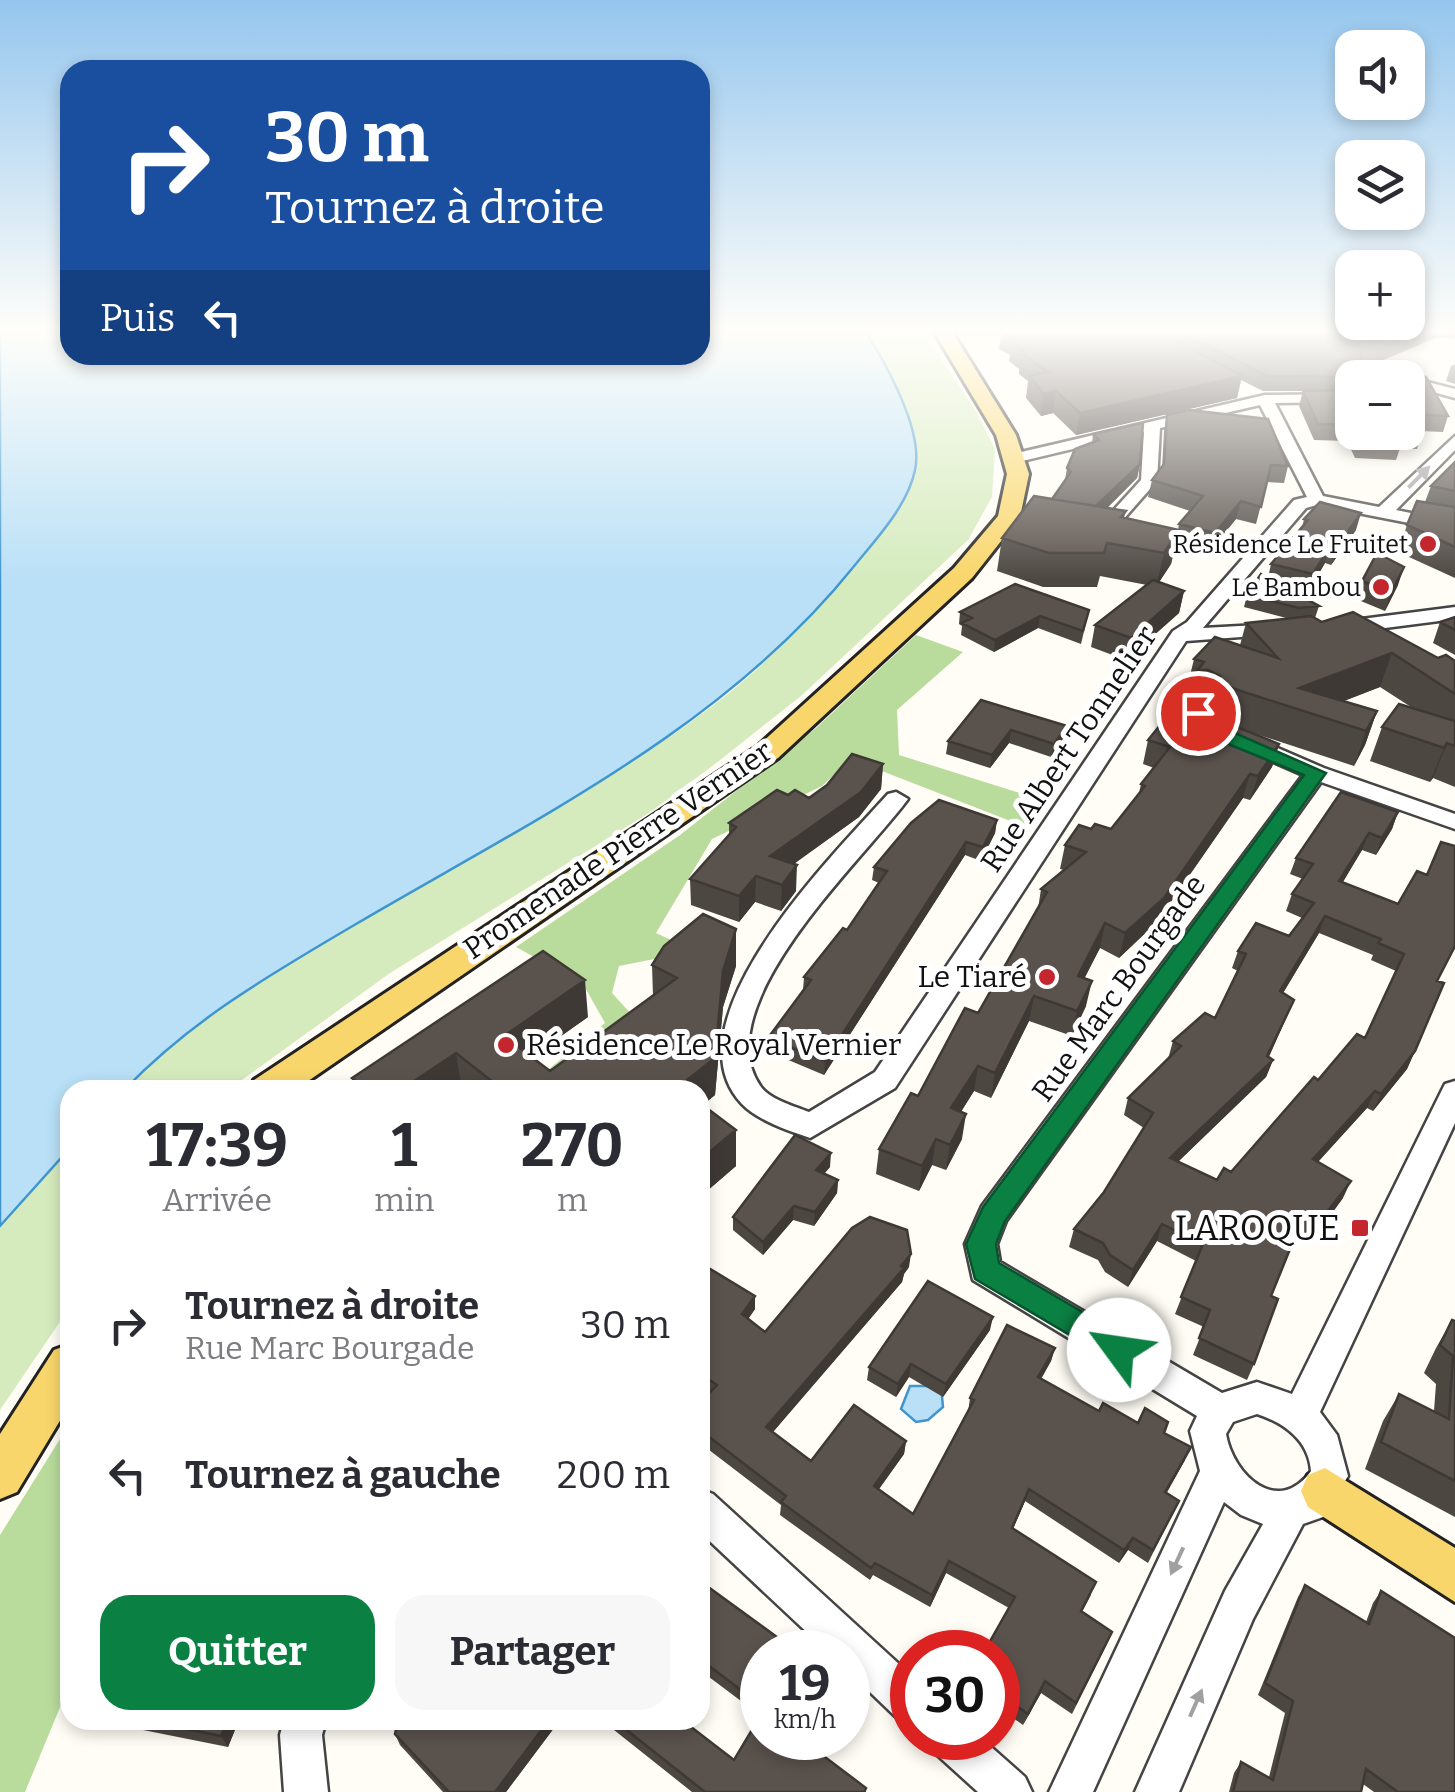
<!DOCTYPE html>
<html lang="fr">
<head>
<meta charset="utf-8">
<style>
	body { margin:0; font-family:Bitter,serif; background:#f7f7f7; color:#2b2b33; height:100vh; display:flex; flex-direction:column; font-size:38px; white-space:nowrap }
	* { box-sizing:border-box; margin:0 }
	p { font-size:32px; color:#7c7c81 }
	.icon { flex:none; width:55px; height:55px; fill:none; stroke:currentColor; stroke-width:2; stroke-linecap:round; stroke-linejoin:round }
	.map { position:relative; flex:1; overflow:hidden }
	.side { position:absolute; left:60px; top:1080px; width:650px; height:650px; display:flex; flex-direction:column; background:#fff; border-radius:30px; box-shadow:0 5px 15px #0003 }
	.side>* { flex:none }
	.banner { position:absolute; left:60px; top:60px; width:650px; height:305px; border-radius:30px; box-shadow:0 5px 15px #0003; background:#1a4fa0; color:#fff; overflow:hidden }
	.tools { position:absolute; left:1335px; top:30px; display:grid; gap:20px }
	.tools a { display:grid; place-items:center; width:90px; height:90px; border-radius:20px; background:#fff; box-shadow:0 5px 15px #0003; font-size:50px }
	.speed { position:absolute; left:740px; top:1630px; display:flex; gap:20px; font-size:50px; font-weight:700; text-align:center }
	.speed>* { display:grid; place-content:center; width:130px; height:130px; border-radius:50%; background:#fff; box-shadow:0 5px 15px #0003; line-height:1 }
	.speed small { font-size:25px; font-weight:400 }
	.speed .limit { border:15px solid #d22; background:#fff; color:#111 }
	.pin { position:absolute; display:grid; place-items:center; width:85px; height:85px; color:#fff; margin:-42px; border:5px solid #fff; border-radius:50%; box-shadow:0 2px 10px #0007 }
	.me { position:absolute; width:110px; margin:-55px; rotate:301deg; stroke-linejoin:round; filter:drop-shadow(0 0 8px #0008) }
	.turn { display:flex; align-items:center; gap:35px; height:210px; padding:0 40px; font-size:45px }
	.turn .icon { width:130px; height:130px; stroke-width:2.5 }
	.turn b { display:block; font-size:70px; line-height:85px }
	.then { display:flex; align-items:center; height:95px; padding:0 40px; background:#0003; gap:20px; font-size:38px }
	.eta { display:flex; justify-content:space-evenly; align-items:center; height:170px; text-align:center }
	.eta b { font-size:60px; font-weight:700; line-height:70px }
	.cta { display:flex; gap:20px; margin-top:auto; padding:20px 40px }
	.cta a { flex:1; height:115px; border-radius:30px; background:#0b8043; color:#fff; font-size:40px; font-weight:700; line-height:115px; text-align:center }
	.cta a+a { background:#f7f7f7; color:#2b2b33 }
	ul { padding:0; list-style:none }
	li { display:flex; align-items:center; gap:30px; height:150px; padding:0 40px }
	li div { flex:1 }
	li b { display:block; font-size:38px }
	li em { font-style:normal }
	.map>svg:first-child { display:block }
</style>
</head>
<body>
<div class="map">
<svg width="1455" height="1792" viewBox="0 0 1455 1792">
	<rect width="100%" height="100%" fill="#fffdf5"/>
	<path fill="#d5ebbd" d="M865 330H922L977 413 995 449 992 497 968 540 801 696 715 764 649 813 390 973 228 1090H124C205 1007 303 954 403 897 507 838 631 770 724 697 762 667 795 632 827 597 862 559 901 516 916 466L877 349Z
		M70 1148V1307L0 1410V1226Z"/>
	<path fill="#b9dc9c" d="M916 635 963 652 897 710 899 755 1042 800 1026 827 851 759 822 786 712 839 656 933 695 951 619 966 612 993 644 1028 538 1078 605 1023 583 984 516 947 680 835 816 728Z
		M70 1423V1683L25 1792H0V1535Z"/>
	<path fill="#b9e0f7" stroke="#3f96cf" stroke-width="2.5" d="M0 330H70V355H700V330H865C885 363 924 430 915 470 908 505 877 538 855 565 725 728 533 820 356 924 270 975 195 1017 124 1090H70V1148L0 1226Z
		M910 1386H941L943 1407 928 1420 916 1422 901 1409Z"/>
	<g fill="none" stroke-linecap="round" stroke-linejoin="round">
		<g stroke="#444" stroke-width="5">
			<path id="minor" d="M1408 377 1455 389V398L1408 385 1404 378Z
				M1352 394V402L1275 403 1323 496 1379 507 1455 436V450L1396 510 1455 522V532L1317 505 1306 508 1203 628 1276 624 1286 630 1283 634 1186 641 895 1088 810 1138C789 1131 757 1120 742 1104 664 1022 836 852 888 794L896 792 908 799C865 858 703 1007 761 1087 771 1100 794 1106 809 1112L875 1072 1173 631 1187 622 1294 500 1307 497 1260 405 1160 428 1157 481 1107 538 1101 539 1092 534 1141 480 1144 432 1014 463 1006 458 1008 455 1265 395Z
				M1455 607V619L1346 633 1336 627 1346 621Z
				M1245 734 1324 768 1455 814V829L1321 782 1006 1221 997 1244 1000 1262 1222 1393 1257 1382 1292 1394 1441 1092 1445 1084 1455 1081V1123L1320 1412 1337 1435 1348 1476 1323 1517 1303 1524 1253 1619 1179 1792H1135L1225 1591 1263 1524 1241 1515 1224 1502 1093 1792H1049L1200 1471 1190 1431 1197 1416 973 1280 965 1244 982 1206 1303 775 1237 746 1234 741 1237 736ZM1257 1414C1285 1423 1309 1441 1311 1471 1278 1517 1233 1475 1226 1434L1233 1422Z
				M700 1489 713 1494 912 1676V1723L897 1718 848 1671V1652H828L700 1532Z
				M284 1720H326L322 1735 328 1792H284L280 1735Z
				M929 1738H981L1025 1777 1032 1792H978L935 1753Z"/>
		</g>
		<g stroke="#222" stroke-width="6">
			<path id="major" d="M933 330H951L1016 435 1029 474 1020 517 972 578 778 758 295 1090H248L254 1080 758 746 954 568 998 516 1007 474 996 435Z
				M70 1344V1404L17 1492 0 1499V1434L54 1350Z
				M1325 1468 1455 1548V1602L1308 1507 1301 1491 1308 1475Z"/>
		</g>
		<use href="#minor" fill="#fff" fill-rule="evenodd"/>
		<use href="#major" fill="#f9d66b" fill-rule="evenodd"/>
	</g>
	<path fill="#4d4742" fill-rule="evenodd" d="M1002 330H1114V334L1124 330H1455V339L1453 338H1435L1376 363 1390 364 1426 377 1448 416 1443 432 1421 431 1422 432 1417 449 1400 448 1396 460 1355 458 1347 441 1314 440 1299 406 1303 391H1263L1241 380 1237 398 1076 435 1053 413 1041 416 1026 398 1028 381 1019 374V369L1009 361 1010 355 999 349ZM1352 378H1408V432H1352Z
		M1455 364V384L1446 381 1451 366Z
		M1167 415 1288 466 1284 483 1267 482 1256 524 1236 519 1210 551 1176 542 1171 564 1159 582 1184 591 1179 613 1126 660 1091 647 1095 625 1147 585 1100 576 1097 587H1043L997 571 1002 538 1052 499 1065 480 1067 468 1092 443 1093 434 1140 464 1137 478 1107 508 1126 511 1124 518 1178 530 1179 524 1190 511 1148 497 1152 480 1162 468 1164 431Z
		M1455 462V578L1398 552 1407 525 1425 502 1431 486Z
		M1304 519 1356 530 1331 565 1325 563 1308 592 1282 585 1319 606 1315 618 1322 622 1438 658 1455 661V787L1433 778 1430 782 1370 761 1382 727 1411 707 1380 687 1343 701 1377 711 1365 745 1354 766 1244 730 1279 744 1272 767 1250 800 1243 798 1157 922 1119 958 1100 948 1084 978 1086 1006 1072 1036 1029 1021 991 1098 974 1091 961 1112 962 1139 946 1170 932 1165 919 1191 876 1174 879 1149 978 1013 1038 909 1041 889 1064 870 1060 869 1065 845 1091 829H1111L1139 793 1141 784 1154 768 1143 764 1148 740 1187 707 1210 716 1211 710 1200 704 1188 705 1191 694 1186 692 1194 659 1240 645 1246 623 1290 619 1244 607 1247 595 1268 578 1271 564 1302 528Z
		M1362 581 1398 585 1385 611 1356 599Z
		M1089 610 1081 644 1038 628 994 652 961 635 962 626 959 624 960 612Z
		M1455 617V655L1433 643 1440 622Z
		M981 700 1064 739 1051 757 1009 743 990 768 946 754 948 741Z
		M883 764 881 789 859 817 793 864 796 891 781 911 755 902 739 922 691 905 690 879 729 836V823L788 795 809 798Z
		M1398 812 1392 829 1376 855 1362 850 1343 882 1438 981 1415 1051 1407 1069 1373 1111 1367 1108 1318 1162 1343 1198 1313 1239 1298 1230 1271 1296 1254 1364 1247 1380 1193 1355 1204 1327 1175 1314 1196 1261 1157 1241 1128 1287 1105 1272 1098 1260 1069 1247 1074 1229 1104 1192 1144 1128 1124 1115 1128 1098 1168 1059 1173 1041 1215 1018 1238 971 1232 968 1238 951 1289 936 1302 918 1286 911 1292 894 1303 879 1290 874 1296 858ZM1319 933 1373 955 1371 960 1396 971 1365 1038 1318 1080 1231 1172 1217 1180 1178 1162 1266 1077 1273 1060 1269 1057 1294 1000 1283 993Z
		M997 820 995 833 981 861 965 855 824 1075 767 1051 768 1038 803 990 804 977 847 930 879 883 872 880 874 867Z
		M652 965 736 966 723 1007 715 1095 703 1105 736 1166 700 1197V1090H356L352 1078 588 1017 531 1057 550 1071 653 996Z
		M830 1167 824 1174 838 1180 837 1193 814 1226 793 1220 763 1255 733 1230V1217Z
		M700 1266 755 1309 748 1319 765 1332 909 1267 904 1274 902 1282 773 1432 811 1461 906 1441 904 1454 878 1490 913 1514 968 1412 970 1398 1055 1348 1051 1361 1041 1379 1099 1411 1138 1423 1164 1433 1185 1460 1166 1493 1179 1501 1148 1563 1128 1550 1119 1563 1025 1501 1013 1529 1091 1595 1082 1612 1107 1644 1072 1714 1041 1693 1023 1725 998 1707V1652L1009 1608 946 1573 930 1607 873 1575 870 1580 780 1515 781 1505 700 1443V1403L709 1393 700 1387Z
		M1452 1320 1455 1321V1517L1365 1469 1383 1421 1399 1394 1434 1411 1436 1384 1424 1373 1436 1348Z
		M990 1330 943 1397 909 1377 896 1397 867 1380 869 1367Z
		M700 1581 762 1652V1738H818L812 1748 866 1788V1792H692L609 1726 608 1720H682L734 1760 761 1716 709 1677 700 1689Z
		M1305 1585 1366 1622 1373 1603 1381 1591 1455 1792H1374L1363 1784 1361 1792H1229L1234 1773 1241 1762 1269 1777 1285 1713 1258 1695 1298 1597Z
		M119 1720H239L228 1747 123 1726Z
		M560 1720 506 1792H443L400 1745 395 1734Z"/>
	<path fill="#3f3936" d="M1423 330H1437L1435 338 1373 364 1377 349Z
		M1242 376 1237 398 1076 435 1080 413Z
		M1056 391 1053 413 1041 416 1044 394Z
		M1140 464 1137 478 1092 523 1094 508Z
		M1241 501 1236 519 1210 551 1215 533Z
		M1361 513 1356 530 1331 565 1336 548Z
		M1179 530 1171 564 1156 587 1164 553Z
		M1330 546 1325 563 1308 592 1313 574Z
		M1404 567 1398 585 1385 611 1391 593Z
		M1184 591 1179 613 1126 660 1131 638Z
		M1040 616 1038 628 994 652 995 640Z
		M1392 653 1380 687 1311 714 1299 688Z
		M1377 711 1365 745 1354 766 1366 731Z
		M1067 726 1064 739 1051 757 1054 744Z
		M1011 730 1009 743 990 768 992 755Z
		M1447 743 1433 778 1430 782 1444 748Z
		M1279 744 1272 767 1250 800 1258 776Z
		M883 764 881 789 859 817 769 882 770 856Z
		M1250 774 1243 798 1157 922 1119 958 1125 933Z
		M1398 812 1392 829 1376 855 1382 838Z
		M997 820 995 833 981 861 983 847Z
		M1369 833 1362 850 1333 898 1339 881Z
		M966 842 965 855 824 1075 825 1061Z
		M797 865 796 891 781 911 782 885Z
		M756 876 755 902 739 922V896Z
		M1325 916 1319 933 1274 1008 1280 991Z
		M1105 923 1100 948 1073 1001 1078 976Z
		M736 929V966L723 1007 715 1095 700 1107V1090H678Z
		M585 980 588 1017 509 1073 504 1036Z
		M1092 981 1086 1006 1072 1036 1077 1011Z
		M1034 996 1029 1021 991 1098 995 1073Z
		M1294 1000 1263 1069 1273 1060 1266 1077 1164 1175 1170 1158 1267 1056Z
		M1415 1051 1407 1069 1373 1111 1381 1094Z
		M456 1053 462 1090H401Z
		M978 1066 974 1091 947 1133 951 1108Z
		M1375 1091 1367 1108 1305 1176 1313 1159Z
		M966 1114 962 1139 946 1170 950 1145Z
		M736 1130V1166L700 1197V1160Z
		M936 1139 932 1165 919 1191 922 1166Z
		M831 1153 830 1167 815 1184 816 1170Z
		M838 1180 837 1193 814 1226 815 1212Z
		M1351 1181 1343 1198 1313 1239 1320 1221Z
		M794 1206 793 1220 763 1255V1242Z
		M1162 1224 1157 1241 1128 1287 1133 1270Z
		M911 1254 909 1267 904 1274 902 1282 766 1440V1427Z
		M755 1296V1309L742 1328V1314Z
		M993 1317 990 1330 943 1397 946 1384Z
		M1055 1348 1051 1361 1034 1391 1038 1377Z
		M911 1364 909 1377 896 1397 898 1384Z
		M906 1441 904 1454 872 1499 874 1486Z
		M1191 1447 1185 1460 1160 1505 1165 1492Z
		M1029 1489 1025 1501 1008 1540 1012 1528Z
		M1133 1538 1128 1550 1119 1563 1124 1550Z
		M949 1561 946 1573 930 1607 932 1595Z
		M781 1640 780 1652H773Z
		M708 1665 709 1677 700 1689V1677Z
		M1045 1681 1041 1693 1023 1725 1028 1714Z
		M228 1720H239L228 1747 221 1736Z
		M549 1720H560L506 1792H495Z
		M813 1738H818L807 1756 809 1745Z"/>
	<path fill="#5a524d" stroke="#3f3936" stroke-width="2.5" fill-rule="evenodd" d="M1004 330H1114V334L1124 330H1156L1242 376 1080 413 1056 391 1044 394 1029 376 1048 372 1021 352 1024 350 1011 340 1016 337Z
		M1178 330H1423L1377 349 1361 347V361L1390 364 1426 377 1448 416 1412 414 1422 432H1408V378L1267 376Z
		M1352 390V427L1351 425 1318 424 1303 391Z
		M1189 410 1268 419 1288 466 1271 465 1261 507 1241 501 1215 533 1179 524 1203 496 1152 480 1164 464 1167 415Z
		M1143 423 1140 464 1096 506 1052 499 1071 472 1067 468 1075 449 1099 440 1093 434Z
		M1355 432H1395L1402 443 1360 441Z
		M1455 462V491L1431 486Z
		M1034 496 1126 511 1121 517 1179 530 1164 553 1107 543 1104 553H1049L1002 538Z
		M1417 501 1455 507V547L1407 525Z
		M1320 502 1361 513 1336 548 1330 546 1313 574 1271 564 1308 520 1304 519Z
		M1377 553 1404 567 1391 593 1362 581Z
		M1261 574 1319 606 1299 608 1247 595Z
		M1153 580 1184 591 1131 638 1095 625Z
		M1015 584 1089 610 1083 631 1040 616 995 640 962 623 972 618 960 612Z
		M1353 612 1438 658 1446 655 1455 661V694L1392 653 1299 688 1377 711 1366 731 1219 684 1220 676 1208 670 1197 671 1204 662 1194 659 1215 637 1278 658 1246 623 1311 616 1322 622Z
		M1455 617V630L1440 622Z
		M1183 697 1187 707 1279 744 1258 776 1250 774 1164 898 1125 933 1105 923 1078 976 1092 981 1077 1011 1034 996 995 1073 978 1066 951 1108 966 1114 950 1145 936 1139 922 1166 879 1149 911 1093 918 1096 965 1008 978 1013 1047 892 1041 889 1086 852 1065 845 1079 825 1091 829 1095 824 1111 829 1145 786 1141 784 1170 747 1148 740Z
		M981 700 1067 726 1054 744 1011 730 992 755 948 741Z
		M1399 704 1455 721V746L1447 743 1444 748 1382 727Z
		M852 754 883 764 861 792 770 856 797 865 782 885 756 876 739 896 690 879 736 827 729 823 777 790 788 795 795 790 809 798 827 785Z
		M1341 792 1398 812 1382 838 1369 833 1339 881 1398 904 1417 871 1427 875 1441 842 1455 846V946L1437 981 1444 983 1415 1051 1381 1094 1375 1091 1313 1159 1351 1181 1320 1221 1305 1212 1271 1296 1278 1299 1254 1364 1199 1338 1210 1310 1181 1297 1203 1244 1162 1224 1133 1270 1110 1255 1103 1243 1074 1229 1104 1192 1153 1113 1128 1098 1181 1046 1173 1041 1205 1013 1215 1018 1246 954 1238 951 1256 923 1289 936 1314 903 1292 894 1313 864 1296 858ZM1325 916 1381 939 1378 943 1404 954 1365 1038 1357 1034 1318 1080 1314 1077 1231 1172 1224 1168 1217 1180 1170 1158 1273 1060 1267 1056 1294 1000 1280 991Z
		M939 800 997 820 983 847 966 842 825 1061 768 1038 811 980 804 977 843 928 847 930 887 871 874 867 911 823Z
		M703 914 736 929 723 971 715 1058 678 1087 682 1090H503L456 1053 401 1090H367L352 1078 543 951 585 980 504 1036 550 1071 677 978 652 965 664 946Z
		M700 1103 736 1130 700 1160Z
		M795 1135 831 1153 816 1170 838 1180 815 1212 794 1206 763 1242 733 1217Z
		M870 1217 907 1230 911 1254 901 1266 904 1268 766 1427 811 1461 854 1405 906 1441 874 1486 913 1514 974 1400 970 1398 1007 1325 1055 1348 1038 1377 1099 1411 1103 1403 1138 1423 1145 1408 1168 1422 1164 1433 1191 1447 1165 1492 1179 1501 1153 1550 1133 1538 1124 1550 1029 1489 1012 1528 1096 1582 1081 1611 1112 1632 1076 1703 1045 1681 1028 1714 998 1693V1652H984L1015 1597 949 1561 932 1595 875 1563 871 1568 781 1502 786 1496 700 1430V1403L717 1385 700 1374V1266L702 1264 755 1296 742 1314 765 1332 852 1228Z
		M928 1281 993 1317 946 1384 911 1364 898 1384 869 1367Z
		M1452 1320 1455 1321V1481L1381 1442 1399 1394 1449 1419 1453 1356 1440 1345Z
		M700 1581 781 1640 773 1652H762V1706L708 1665 700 1677Z
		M1305 1585 1369 1624 1381 1591 1455 1638V1792H1398L1366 1769 1361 1792H1233L1241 1762 1273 1780 1293 1701 1265 1683Z
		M762 1713V1738H813L809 1745 866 1788 864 1792H705L614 1720H682L734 1760Z
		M142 1720H228L221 1736Z
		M398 1720H549L495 1792H449L395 1734Z"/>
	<defs><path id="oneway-solid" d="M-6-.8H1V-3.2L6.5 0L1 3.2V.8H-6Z" transform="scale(2.5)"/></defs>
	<g fill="#a0a0a0">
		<use href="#oneway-solid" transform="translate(1419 477) rotate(-45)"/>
		<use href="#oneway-solid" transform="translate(1177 1561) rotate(115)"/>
		<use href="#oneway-solid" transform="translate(1196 1703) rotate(-66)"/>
	</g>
	<linearGradient id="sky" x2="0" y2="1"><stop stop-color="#95c6ee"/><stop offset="0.57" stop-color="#fffefa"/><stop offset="1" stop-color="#fffefa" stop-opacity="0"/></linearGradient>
	<rect width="1455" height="581" fill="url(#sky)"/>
	<path fill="#0b8043" stroke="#07532c" stroke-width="2.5" d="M1191 709H1204L1203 719 1326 773 1005 1221 996 1244 999 1263 1130 1340 1135 1350 1130 1360 1119 1364 975 1279 966 1244 983 1207 1304 775 1184 726 1181 722Z"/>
	<g fill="#c4262e" stroke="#fff" stroke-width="4">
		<circle cx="1428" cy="544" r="10"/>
		<circle cx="1381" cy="587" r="10"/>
		<circle cx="1047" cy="977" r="10"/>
		<circle cx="506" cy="1045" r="10"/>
		<rect x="1350" y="1218" width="20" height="20" rx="5"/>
	</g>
	<g text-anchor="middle" stroke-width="10" stroke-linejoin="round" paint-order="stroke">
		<g font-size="25" fill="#111" stroke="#fff" text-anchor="end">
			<text x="1408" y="553">Résidence Le Fruitet</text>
			<text x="1361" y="596">Le Bambou</text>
		</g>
		<g font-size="30" fill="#111" stroke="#fff">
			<text transform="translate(1069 749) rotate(-56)" y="10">Rue Albert Tonnelier</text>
			<text transform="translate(618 850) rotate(-34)" y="10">Promenade Pierre Vernier</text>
			<text transform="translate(1119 988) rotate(-54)" y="10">Rue Marc Bourgade</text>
		</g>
		<g font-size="30" fill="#111" stroke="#fff" text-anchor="end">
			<text x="1027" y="987">Le Tiaré</text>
			<text x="526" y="1055" text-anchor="start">Résidence Le Royal Vernier</text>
		</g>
		<g font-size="35" fill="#111" stroke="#fff" text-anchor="end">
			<text x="1340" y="1240">LAROQUE</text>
		</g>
	</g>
</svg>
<div class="tools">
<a><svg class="icon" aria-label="sound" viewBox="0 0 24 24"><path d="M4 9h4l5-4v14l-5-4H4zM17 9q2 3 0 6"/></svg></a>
<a><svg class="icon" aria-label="layers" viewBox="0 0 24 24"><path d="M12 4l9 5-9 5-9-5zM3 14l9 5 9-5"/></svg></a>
<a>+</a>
<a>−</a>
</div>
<div class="speed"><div>19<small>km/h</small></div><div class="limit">30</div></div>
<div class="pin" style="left:1198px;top:713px;background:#d93025"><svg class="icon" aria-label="arrive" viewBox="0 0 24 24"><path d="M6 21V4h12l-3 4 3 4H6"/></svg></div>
<svg class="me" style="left:1119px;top:1350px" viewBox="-20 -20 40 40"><circle r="19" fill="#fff"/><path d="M0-13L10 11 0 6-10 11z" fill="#0b8043"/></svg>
<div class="banner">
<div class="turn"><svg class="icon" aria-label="right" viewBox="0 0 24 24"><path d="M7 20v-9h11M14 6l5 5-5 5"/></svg><div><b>30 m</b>Tournez à droite</div></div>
<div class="then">Puis<svg class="icon" aria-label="left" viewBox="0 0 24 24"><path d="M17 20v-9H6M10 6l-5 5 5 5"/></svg></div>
</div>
<section class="side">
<div class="eta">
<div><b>17:39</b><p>Arrivée</p></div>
<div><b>1</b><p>min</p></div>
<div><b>270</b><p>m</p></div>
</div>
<ul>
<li><svg class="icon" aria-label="right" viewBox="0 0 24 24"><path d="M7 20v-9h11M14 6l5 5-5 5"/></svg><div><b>Tournez à droite</b><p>Rue Marc Bourgade</p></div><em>30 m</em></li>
<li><svg class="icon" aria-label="left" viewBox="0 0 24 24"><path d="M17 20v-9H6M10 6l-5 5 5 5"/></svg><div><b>Tournez à gauche</b></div><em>200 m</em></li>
</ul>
<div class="cta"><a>Quitter</a><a>Partager</a></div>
</section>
</div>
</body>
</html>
